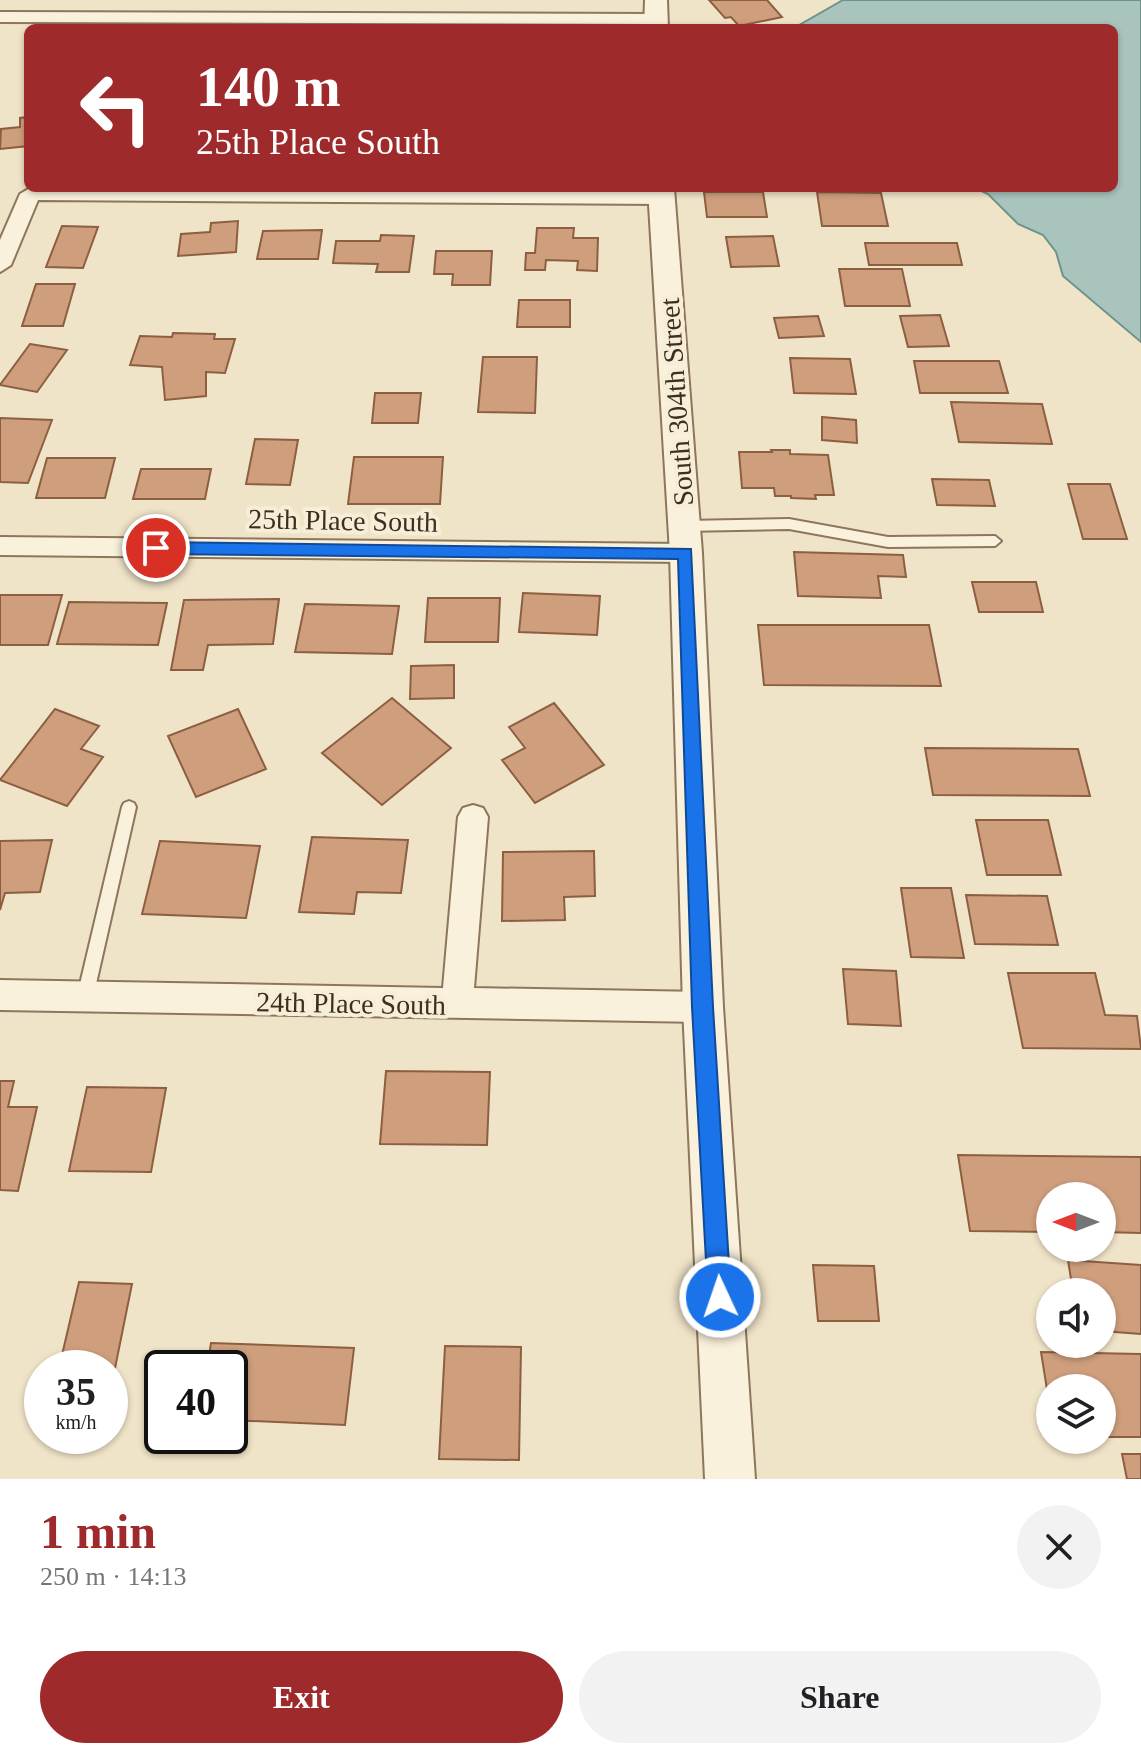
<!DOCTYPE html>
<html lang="en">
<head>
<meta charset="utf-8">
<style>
	body { margin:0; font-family:Georgia,serif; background:#f2f2f2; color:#202124; height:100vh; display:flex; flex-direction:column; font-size:30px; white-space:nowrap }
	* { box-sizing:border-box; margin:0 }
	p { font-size:26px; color:#757577 }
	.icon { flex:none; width:44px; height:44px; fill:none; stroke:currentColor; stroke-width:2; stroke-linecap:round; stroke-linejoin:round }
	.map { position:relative; height:1479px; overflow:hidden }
	.sheet { display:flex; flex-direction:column; background:#fff; flex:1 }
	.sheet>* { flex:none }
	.top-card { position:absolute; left:24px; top:24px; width:1094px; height:168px; border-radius:12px; box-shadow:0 2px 6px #0004; background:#9e2a2b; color:#fff; overflow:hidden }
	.needle { width:52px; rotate:270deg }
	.tools { position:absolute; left:1036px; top:1182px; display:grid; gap:16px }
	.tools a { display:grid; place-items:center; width:80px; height:80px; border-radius:50%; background:#fff; box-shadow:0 2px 6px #0004; font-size:40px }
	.speed { position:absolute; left:24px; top:1350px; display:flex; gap:16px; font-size:40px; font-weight:700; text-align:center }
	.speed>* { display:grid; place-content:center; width:104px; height:104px; border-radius:50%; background:#fff; box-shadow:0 2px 6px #0004; line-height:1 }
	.speed small { font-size:20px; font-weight:400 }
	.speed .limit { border:4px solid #111; border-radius:12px; background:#fff; color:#111 }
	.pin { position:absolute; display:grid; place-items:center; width:68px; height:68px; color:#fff; margin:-34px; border:4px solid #fff; border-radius:50%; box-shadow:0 2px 8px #0007 }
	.me { position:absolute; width:88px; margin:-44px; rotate:357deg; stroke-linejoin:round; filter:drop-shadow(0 0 6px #0008) }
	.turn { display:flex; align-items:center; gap:28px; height:168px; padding:0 40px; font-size:36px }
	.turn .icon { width:104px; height:104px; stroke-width:2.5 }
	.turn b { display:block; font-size:56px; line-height:68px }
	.round { display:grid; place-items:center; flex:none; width:84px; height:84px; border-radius:42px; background:#f2f2f2 }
	.head { display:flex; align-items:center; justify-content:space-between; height:136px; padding:0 40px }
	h1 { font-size:48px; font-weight:700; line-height:60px; color:#9e2a2b }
	.action { display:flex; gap:16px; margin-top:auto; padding:16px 40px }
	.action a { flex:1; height:92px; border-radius:48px; background:#9e2a2b; color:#fff; font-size:32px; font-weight:700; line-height:92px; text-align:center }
	.action a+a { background:#f2f2f2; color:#202124 }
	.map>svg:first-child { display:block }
</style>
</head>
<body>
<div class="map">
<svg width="1141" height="1479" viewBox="0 0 1141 1479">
	<rect width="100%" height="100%" fill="#f0e4c8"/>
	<path fill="#a9c4bc" stroke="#6f938a" stroke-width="2" d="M843 0H1141V342L1063 276 1056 252 1043 235 1018 224 988 194 975 188H1114V28H794Z"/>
	<path fill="#cf9f7d" stroke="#8d5f41" stroke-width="2" d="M709 0H767L782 17 739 26 731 17 725 18Z
		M28 117V146L0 149 1 129 20 127V118Z
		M704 192H763L767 217H707Z
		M817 192 881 193 888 226H822Z
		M238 221 236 252 178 256 181 234 210 232 211 223Z
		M62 226 98 227 83 268 46 267Z
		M537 228H574L573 238H598L597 271 577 270 578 261 546 260 545 270H525L526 253H535Z
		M322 230 318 259H257L263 231Z
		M381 235 414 236 409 272H376L378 264 333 263 336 241H380Z
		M773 236 779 266 731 267 726 237Z
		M865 243H957L962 265H869Z
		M436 251H492L490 285H452L453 274H434Z
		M839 269H902L910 306H845Z
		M36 284H75L63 326H22Z
		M519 300H570V327H517Z
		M940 315 949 346 908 347 900 316Z
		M818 316 824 336 779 338 774 318Z
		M173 333 215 334 214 339H235L225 373 206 372V396L165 400 162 367 130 365 140 336 172 337Z
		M30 344 67 350 37 392 0 385Z
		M483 357H537L535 413 478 412Z
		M790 358 850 359 856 394 794 393Z
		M914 361H999L1008 393H920Z
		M375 393H421L418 423H372Z
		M951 402 1042 404 1052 444 959 442Z
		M822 417 856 420 857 443 822 440Z
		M0 418 52 420 28 483 0 482Z
		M255 439 298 440 290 485 246 484Z
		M771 450H790V454L828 455 834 495H815L816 499 791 498V496H775L774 488H742L739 452H772Z
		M354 457H443L440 504H348Z
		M47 458H115L105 498H36Z
		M141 469H211L205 499H133Z
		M932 479 989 480 995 506 937 505Z
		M1068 484H1110L1127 539H1083Z
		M794 552 903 555 906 577 878 576 881 598 798 596Z
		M972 582H1036L1043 612H979Z
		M523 593 600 596 597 635 519 632Z
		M0 595H62L48 645H0Z
		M428 598H500L498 642H425Z
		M279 599 273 644 208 645 203 670H171L184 600Z
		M69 602 167 603 158 645 57 644Z
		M305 604 399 606 392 654 295 652Z
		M758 625H929L941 686 764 685Z
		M454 665V698L410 699 411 666Z
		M392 698 451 748 382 805 322 753Z
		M554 703 604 765 535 803 502 760 525 748 509 727Z
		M55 709 99 726 81 749 103 757 67 806 0 780Z
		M238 709 266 769 196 797 168 736Z
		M925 748 1078 749 1090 796 933 795Z
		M976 820H1048L1061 875H987Z
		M312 837 408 840 401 893 357 892 354 914 299 912Z
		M52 840 40 892 5 893 0 910V841Z
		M160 841 260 846 246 918 142 914Z
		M594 851 595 896 564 897 565 920 502 921 503 852Z
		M901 888H951L964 958 911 957Z
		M966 895 1047 896 1058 945 975 944Z
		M843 969 896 971 901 1026 848 1024Z
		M1008 973H1095L1105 1015 1137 1016 1141 1049 1023 1048Z
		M386 1071 490 1072 487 1145 380 1144Z
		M0 1081H14L8 1107H37L18 1191 0 1190Z
		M87 1087 166 1088 151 1172 69 1171Z
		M958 1155 1141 1157V1233L1102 1232V1196H1050V1232L970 1231Z
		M1068 1260 1141 1265V1334L1102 1331V1292H1073Z
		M813 1265 874 1266 879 1321H818Z
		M79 1282 132 1284 110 1393V1368H59Z
		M211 1343 354 1348 345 1425 230 1420V1368H207Z
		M445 1346 521 1347 519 1460 439 1459Z
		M1041 1352 1141 1354V1437H1102V1388H1050V1408Z
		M1122 1454H1141V1479H1127Z"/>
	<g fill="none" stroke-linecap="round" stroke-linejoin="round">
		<g stroke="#8d765c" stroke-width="4">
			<path id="service" d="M789 519 888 537 995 536 1001 541 995 546 888 547 789 529 684 531 678 526 684 521Z
				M129 801 134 803 136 807 93 997 91 1002 85 1004 79 1002 77 997 122 807 124 803Z"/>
		</g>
		<g stroke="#8d765c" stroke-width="4">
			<path id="minor" d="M0 12 656 14 665 19 656 24 0 22Z
				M30 188 662 192 672 198 662 204 38 200 11 265 0 272V240L20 194Z
				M0 537 686 544 695 546 699 553 695 560 686 562 0 555Z
				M473 805 483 808 488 817 474 988 703 992 714 997 719 1007 714 1017 703 1022 0 1010V980L443 988 458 817 463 808Z"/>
		</g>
		<g stroke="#8d765c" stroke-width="4">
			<path id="tertiary" d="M645 0H667L668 28H644Z
				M648 188H674L702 553 723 1007 755 1479H705L683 1007 670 553Z"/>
		</g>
		<use href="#service" fill="#faf1dc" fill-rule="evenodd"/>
		<use href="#minor" fill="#faf1dc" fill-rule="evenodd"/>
		<use href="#tertiary" fill="#faf1dc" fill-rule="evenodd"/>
	</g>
	<path fill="#1a73e8" stroke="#114b97" stroke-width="2" d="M156 542 691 549 713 1007 731 1297 728 1305 720 1309 712 1305 708 1297 692 1007 678 559 156 554 148 548Z"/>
	<g text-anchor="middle" stroke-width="8" stroke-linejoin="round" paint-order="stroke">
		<g font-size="28" fill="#3d2e20" stroke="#f7eed8">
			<text transform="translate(676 402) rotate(-94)" y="10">South 304th Street</text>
			<text transform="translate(343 520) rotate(1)" y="10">25th Place South</text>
			<text transform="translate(351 1003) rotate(1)" y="10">24th Place South</text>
		</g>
	</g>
</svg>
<div class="tools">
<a><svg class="needle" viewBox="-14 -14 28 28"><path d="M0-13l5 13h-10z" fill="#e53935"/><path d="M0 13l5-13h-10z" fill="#757577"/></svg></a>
<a><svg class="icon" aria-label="sound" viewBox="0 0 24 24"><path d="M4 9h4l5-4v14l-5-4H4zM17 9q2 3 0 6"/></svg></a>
<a><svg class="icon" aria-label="layers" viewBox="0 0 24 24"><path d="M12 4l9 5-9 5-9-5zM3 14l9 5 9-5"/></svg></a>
</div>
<div class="speed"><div>35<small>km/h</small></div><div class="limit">40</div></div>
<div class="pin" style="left:156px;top:548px;background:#d93025"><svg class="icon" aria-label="arrive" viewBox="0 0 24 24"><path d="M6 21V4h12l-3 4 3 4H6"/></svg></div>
<svg class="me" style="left:720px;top:1297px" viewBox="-20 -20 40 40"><circle r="17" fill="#1a73e8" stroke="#fff" stroke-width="3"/><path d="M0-11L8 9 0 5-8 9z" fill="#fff"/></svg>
<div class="top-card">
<div class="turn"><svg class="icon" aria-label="left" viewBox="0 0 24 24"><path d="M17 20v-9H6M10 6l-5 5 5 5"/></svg><div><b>140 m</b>25th Place South</div></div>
</div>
</div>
<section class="sheet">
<div class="head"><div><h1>1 min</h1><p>250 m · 14:13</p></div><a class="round"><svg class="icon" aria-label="close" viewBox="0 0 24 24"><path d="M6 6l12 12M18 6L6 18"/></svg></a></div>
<div class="action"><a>Exit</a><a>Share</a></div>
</section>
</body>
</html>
